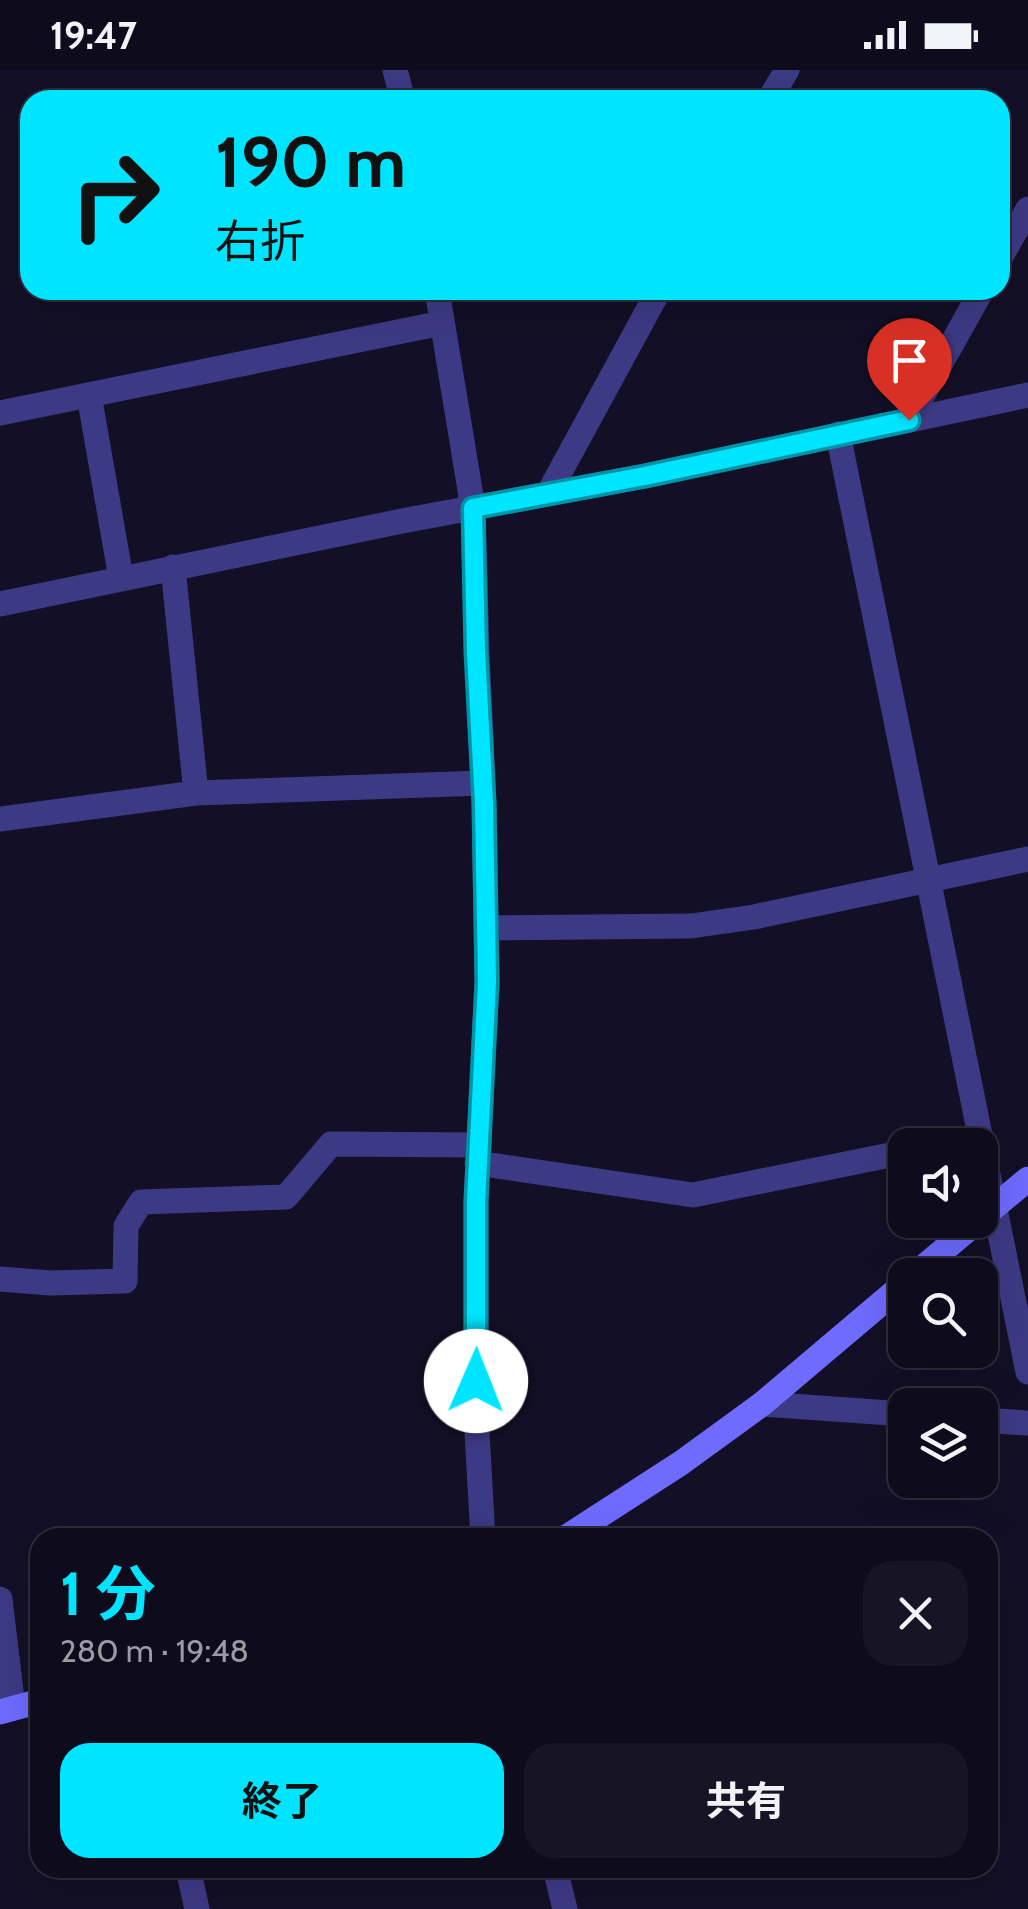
<!DOCTYPE html>
<html lang="ja">
<head>
<meta charset="utf-8">
<style>
	body { margin:0; font-family:Cabin,"Noto Sans JP",sans-serif; background:#171425; color:#f1f3f6; height:100vh; display:flex; flex-direction:column; font-size:38px; white-space:nowrap }
	* { box-sizing:border-box; margin:0 }
	p { font-size:32px; color:#9b9ba3 }
	.icon { flex:none; width:55px; height:55px; fill:none; stroke:currentColor; stroke-width:2; stroke-linecap:round; stroke-linejoin:round }
	.map { position:relative; flex:1; overflow:hidden }
	.details { position:absolute; left:30px; top:1458px; width:968px; height:350px; display:flex; flex-direction:column; background:#0e0b1c; border-radius:30px; box-shadow:0 10px 40px #0002,0 0 0 2px #2e2b3b }
	.details>* { flex:none }
	.banner { position:absolute; left:20px; top:20px; width:990px; height:210px; border-radius:30px; box-shadow:0 10px 40px #0002,0 0 0 2px #2e2b3b; background:#00e5ff; color:#111; overflow:hidden }
	.tools { position:absolute; left:888px; top:1058px; display:grid; gap:20px }
	.tools a { display:grid; place-items:center; width:110px; height:110px; border-radius:20px; background:#0e0b1c; box-shadow:0 10px 40px #0002,0 0 0 2px #2e2b3b; font-size:50px }
	.pin { position:absolute; display:grid; place-items:center; width:85px; height:85px; color:#fff; margin:-102px -42px; border-radius:50% 50% 50% 0; rotate:-45deg; box-shadow:0 0 10px #0007 }
	.pin .icon { rotate:45deg }
	.me { position:absolute; width:110px; margin:-55px; rotate:1deg; stroke-linejoin:round; filter:drop-shadow(0 0 8px #0008) }
	.turn { display:flex; align-items:center; gap:35px; height:210px; padding:0 30px; font-size:45px }
	.turn .icon { width:130px; height:130px; stroke-width:2.5 }
	.turn b { display:block; font-size:70px; line-height:85px }
	.round { display:grid; place-items:center; flex:none; width:105px; height:105px; border-radius:30px; background:#171425 }
	.head { display:flex; align-items:center; justify-content:space-between; height:170px; padding:0 30px }
	h1 { font-size:60px; font-weight:700; line-height:75px; color:#00e5ff }
	.primary-button { display:flex; gap:20px; margin-top:auto; padding:20px 30px }
	.primary-button a { flex:1; height:115px; border-radius:30px; background:#00e5ff; color:#111; font-size:40px; font-weight:700; line-height:115px; text-align:center }
	.primary-button a+a { background:#171425; color:#f1f3f6 }
	.status { display:flex; justify-content:space-between; align-items:center; height:70px; padding:0 50px; background:#0e0b1c; direction:ltr }
	.status svg { height:28px; fill:currentColor }
	.map>svg:first-child { display:block }
</style>
</head>
<body>
<div class="status"><b>19:47</b><svg viewBox="0 0 49 12"><path d="M0 12V9h3v3zM5 12V6h3v6zM10 12V3h3v9zM15 12V0h3v12zM26 1h20v11H26zM47 4h2v5h-2z"/></svg></div>
<div class="map">
<svg width="1028" height="1839" viewBox="0 0 1028 1839">
	<rect width="100%" height="100%" fill="#130f26"/>
	<g fill="none" stroke-linecap="round" stroke-linejoin="round">
		<path stroke="#3d3a85" stroke-width="25" d="M395 0 403 30
			M769 30 787 0
			M1000 188 1028 139
			M437 220 473 438 477 583 484 733 487 912 476 1131V1345L483 1468
			M89 325 121 508
			M0 343 442 253
			M909 350 982 220
			M838 364 1028 1302
			M548 424 659 220
			M173 497 196 723
			M0 534 407 450 645 406 1028 325
			M0 749 196 723 483 713
			M486 858 691 856 754 847 1028 789
			M940 1075 981 1067
			M477 1093 693 1125 905 1082
			M0 1209 50 1213 125 1211 126 1156 141 1132 286 1127 331 1074 478 1075
			M762 1334 905 1344
			M980 1350 1028 1353
			M0 1529 13 1638
			M188 1798 197 1839
			M555 1798 565 1839"/>
		<path stroke="#6f6bff" stroke-width="25" d="M980 1149 1028 1109
			M914 1205 979 1150
			M565 1468 681 1393 762 1334 905 1213
			M0 1642 40 1631"/>
	</g>
	<g fill="none" stroke-linecap="round" stroke-linejoin="round">
		<g stroke="#0095a6" stroke-width="25">
			<path id="route" d="M476 1311V1131L487 912 484 733 476 583 473 438 645 406 909 350"/>
		</g>
		<use href="#route" stroke="#00e5ff" stroke-width="18"/>
	</g>
</svg>
<div class="tools">
<a><svg class="icon" aria-label="sound" viewBox="0 0 24 24"><path d="M4 9h4l5-4v14l-5-4H4zM17 9q2 3 0 6"/></svg></a>
<a><svg class="icon" aria-label="search" viewBox="0 0 24 24"><circle cx="10" cy="10" r="6"/><path d="M15 15l6 6"/></svg></a>
<a><svg class="icon" aria-label="layers" viewBox="0 0 24 24"><path d="M12 4l9 5-9 5-9-5zM3 14l9 5 9-5"/></svg></a>
</div>
<div class="pin" style="left:909px;top:350px;background:#d93025"><svg class="icon" aria-label="arrive" viewBox="0 0 24 24"><path d="M6 21V4h12l-3 4 3 4H6"/></svg></div>
<svg class="me" style="left:476px;top:1311px" viewBox="-20 -20 40 40"><circle r="19" fill="#fff"/><path d="M0-13L10 11 0 6-10 11z" fill="#00e5ff"/></svg>
<div class="banner">
<div class="turn"><svg class="icon" aria-label="right" viewBox="0 0 24 24"><path d="M7 20v-9h11M14 6l5 5-5 5"/></svg><div><b>190 m</b>右折</div></div>
</div>
<section class="details">
<div class="head"><div><h1>1 分</h1><p>280 m · 19:48</p></div><a class="round"><svg class="icon" aria-label="close" viewBox="0 0 24 24"><path d="M6 6l12 12M18 6L6 18"/></svg></a></div>
<div class="primary-button"><a>終了</a><a>共有</a></div>
</section>
</div>
</body>
</html>
